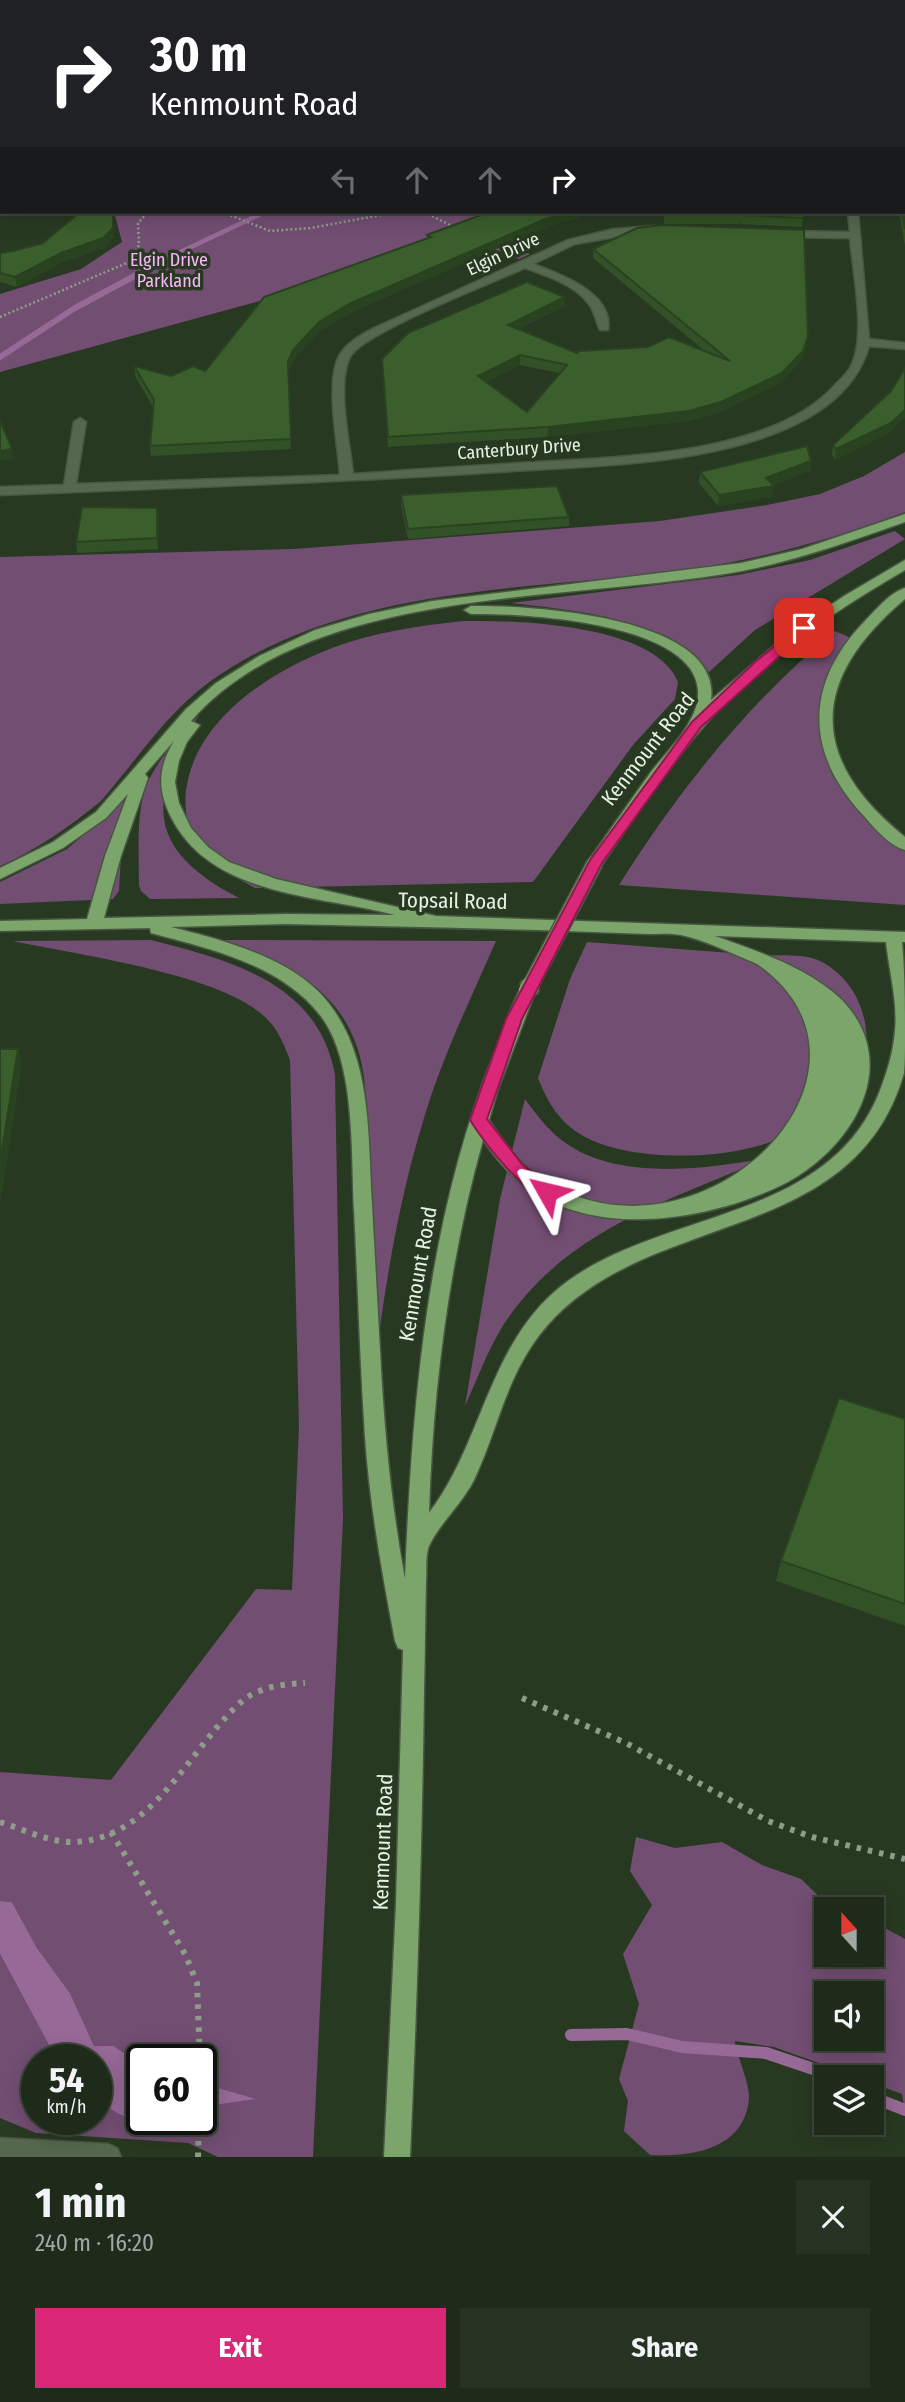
<!DOCTYPE html>
<html lang="en">
<head>
<meta charset="utf-8">
<style>
	body { margin:0; font-family:"Fira Sans Condensed",sans-serif; background:#263323; color:#f1f3f6; height:100vh; display:flex; flex-direction:column; font-size:26px; white-space:nowrap }
	* { box-sizing:border-box; margin:0 }
	p { font-size:23px; color:#a1a7a2 }
	.icon { flex:none; width:38px; height:38px; fill:none; stroke:currentColor; stroke-width:2; stroke-linecap:round; stroke-linejoin:round }
	.map { position:relative; height:2157px; overflow:hidden }
	.details { display:flex; flex-direction:column; background:#1e2b1a; flex:1 }
	.details>* { flex:none }
	.banner { position:absolute; left:0px; top:0px; width:906px; height:214px; box-shadow:0 4px 18px #0003,0 0 0 2px #3c4739; background:#202124; color:#fff; overflow:hidden }
	.needle { width:46px; rotate:339deg }
	.tools { position:absolute; left:814px; top:1897px; display:grid; gap:14px }
	.tools a { display:grid; place-items:center; width:70px; height:70px; border-radius:0px; background:#1e2b1a; box-shadow:0 4px 18px #0003,0 0 0 2px #3c4739; font-size:35px }
	.speed { position:absolute; left:21px; top:2044px; display:flex; gap:14px; font-size:35px; font-weight:700; text-align:center }
	.speed>* { display:grid; place-content:center; width:91px; height:91px; border-radius:50%; background:#1e2b1a; box-shadow:0 4px 18px #0003,0 0 0 2px #3c4739; line-height:1 }
	.speed small { font-size:18px; font-weight:400 }
	.speed .limit { border:4px solid #111; border-radius:10px; background:#fff; color:#111 }
	.pin { position:absolute; display:grid; place-items:center; width:60px; height:60px; color:#fff; margin:-30px; border-radius:14px; box-shadow:0 4px 10px #0006 }
	.me { position:absolute; width:77px; margin:-38px; rotate:307deg; stroke-linejoin:round; filter:drop-shadow(0 0 5px #0008) }
	.turn { display:flex; align-items:center; gap:24px; height:147px; padding:0 35px; font-size:32px }
	.turn .icon { width:91px; height:91px; stroke-width:2.5 }
	.turn b { display:block; font-size:49px; line-height:60px }
	.lanes { display:flex; align-items:center; height:66px; padding:0 35px; background:#0003; justify-content:center; gap:35px; direction:ltr }
	.lanes .off { opacity:.35 }
	.round { display:grid; place-items:center; flex:none; width:74px; height:74px; border-radius:0px; background:#263323 }
	.head { display:flex; align-items:center; justify-content:space-between; height:119px; padding:0 35px }
	h1 { font-size:42px; font-weight:700; line-height:52px }
	.primary-button { display:flex; gap:14px; margin-top:auto; padding:14px 35px }
	.primary-button a { flex:1; height:80px; border-radius:0px; background:#db2777; color:#fff; font-size:28px; font-weight:700; line-height:80px; text-align:center }
	.primary-button a+a { background:#263323; color:#f1f3f6 }
	.map>svg:first-child { display:block }
</style>
</head>
<body>
<div class="map">
<svg width="905" height="2157" viewBox="0 0 905 2157">
	<rect width="100%" height="100%" fill="#283922"/>
	<path fill="#724e72" fill-rule="evenodd" d="M114 212H504L466 227 530 254 519 259 452 233 333 281 0 372V294L81 269 122 242Z
		M905 452V512C828 541 752 562 670 572 513 591 341 587 208 683 166 714 135 762 101 801 69 827 38 849 0 866V557L294 549 660 521 767 505 820 494 864 476Z
		M895 531 905 539 755 630 709 672C660 617 580 611 511 603L738 575 810 560Z
		M463 621C516 620 655 624 678 682L675 699 633 745 533 882 255 888C234 876 210 864 197 842 187 827 184 809 186 791 195 719 270 672 332 648 374 632 418 626 463 621Z
		M835 631 853 639 826 698 841 777 905 836V905L619 885C679 790 748 703 835 631Z
		M199 715C147 800 145 849 239 898L150 899 141 891 139 885C138 794 135 783 199 715Z
		M124 801 119 891 113 899 0 904V882L67 849Z
		M151 940C230 960 319 983 335 1075L343 1519 313 2157H218L188 2143 36 2133 0 2118V1954L57 2060H37V2119H96V2099C136 2128 155 2119 201 2119V2107L254 2099 201 2083V2060H142V2066L114 2046 94 2047 70 1993 37 1948 12 1902 0 1901V1772L111 1780 256 1589 292 1590 299 1426 290 1060C284 1045 279 1031 267 1019 224 974 77 955 13 941Z
		M224 940 496 941C474 991 450 1041 432 1093 402 1182 387 1271 375 1364L365 1086C357 999 299 967 224 940Z
		M587 942C644 946 701 951 759 955 776 956 802 953 818 960 856 978 872 1019 865 1059 848 1075 790 1134 773 1141 722 1161 614 1164 570 1127 555 1115 545 1096 538 1078L570 979Z
		M525 1099C538 1117 551 1134 570 1146 623 1180 709 1169 767 1158 668 1202 568 1228 504 1324 488 1349 477 1380 465 1406L500 1199Z
		M636 1837 675 1848 722 1842 762 1865 801 1879 832 1909H826V1955H872V1921L905 1939V2111L902 2094 872 2083V2077H858L774 2047 735 2041C737 2058 750 2082 749 2099 744 2150 691 2157 650 2155L624 2131 628 2101 619 2079 639 2004 623 1954 652 1905 630 1871ZM826 1993H872V2039H826Z"/>
	<path fill="#976997" d="M0 1901 12 1902 37 1948 70 1993 94 2046H114L142 2066V2119H150C129 2124 112 2110 96 2099V2060H57L0 1954Z
		M201 2083 256 2099 201 2107Z"/>
	<g fill="none" stroke-linecap="round" stroke-linejoin="round">
		<path stroke="#976997" stroke-width="4.5" d="M34 0 37 2
			M172 256 265 212"/>
		<path stroke="#976997" stroke-width="6" d="M0 357 75 308 175 254"/>
		<path stroke="#976997" stroke-width="12" d="M571 2035 627 2034 682 2047 766 2053 837 2077
			M872 2097 905 2110"/>
		<g stroke="#485742" stroke-width="3">
			<path id="minor" d="M514 0H523L513 2Z
				M875 0H889L891 2H876Z
				M2 86V92L0 93V87Z
				M0 182H2V188H0Z
				M848 212H858L869 339 905 343V349L869 346C854 398 805 424 756 440 674 466 584 466 498 472 332 483 166 488 0 495V487L64 485 74 422 80 418 86 422 76 484 340 475C338 443 325 384 339 356 346 343 360 336 372 329L568 240 614 229 654 226 659 229 575 244 533 264C560 274 614 293 608 330H600C596 322 595 312 589 304 574 284 547 276 525 268 494 282 362 333 350 357 336 384 350 444 353 474 409 470 466 466 522 463 613 457 771 457 835 385 841 379 849 372 852 364 866 333 853 273 850 238L780 237 775 234 780 231 850 232Z
				M0 2138 108 2144 117 2148 121 2157H0Z"/>
		</g>
		<g stroke="#485742" stroke-width="3">
			<path id="primary" d="M905 514V522C851 541 798 560 742 571 577 602 310 584 191 721L200 725 187 742 179 761 175 782 179 803 191 828 208 847 229 862 276 879 436 916 905 932V942H902C905 974 905 1005 905 1037 905 1048 905 1062 904 1073 851 1257 626 1203 531 1347 504 1388 495 1436 474 1480 462 1504 439 1524 429 1546 425 1556 427 1572 426 1582 425 1619 425 1655 424 1691 422 1847 417 2002 410 2157H384L396 1903 403 1650 398 1648 395 1641C382 1573 370 1506 365 1437 360 1362 358 1286 354 1210 351 1154 356 1061 320 1015 280 964 210 949 151 933L150 928 0 931V921L87 919 105 856 128 794 106 818 63 848 0 879V868L53 842 96 812 186 709 216 683 259 656 315 630 369 614 432 601 741 563 802 549ZM174 741C158 767 157 790 171 817 211 897 319 895 395 915L286 914 104 918 121 856 148 778 145 774ZM286 924C379 926 472 928 566 931 593 932 620 933 648 934 658 934 670 933 681 935 705 940 733 954 757 964 905 1067 712 1270 553 1186 525 1172 506 1146 489 1120L498 1089 536 990 528 984 522 986C510 1007 503 1032 494 1054 427 1219 412 1403 405 1579 392 1509 385 1439 381 1368 378 1313 375 1259 372 1204 368 1139 372 1064 333 1009 299 959 226 941 171 927ZM715 936 886 942C889 970 898 1003 895 1031 893 1054 887 1072 879 1093 825 1227 649 1208 553 1293 487 1353 481 1445 429 1513 433 1388 449 1261 483 1140 496 1159 511 1177 530 1190 601 1238 708 1220 780 1186 850 1152 905 1066 842 1000 807 967 759 952 715 936Z
				M905 560V570C840 608 775 650 722 706 676 755 638 811 601 866H589L587 863 589 860C610 830 630 801 651 772 667 751 688 732 696 707 721 622 521 613 471 614L464 610 471 606C526 605 723 615 711 700L789 633 844 596Z
				M905 588V599C810 679 807 758 905 837V850C890 846 874 828 864 816 805 754 804 684 864 622 875 611 890 592 905 588Z"/>
		</g>
		<path stroke="#8e9c89" stroke-width="2.5" stroke-dasharray="2 2.5" stroke-linecap="butt" d="M222 212 270 231 311 228 397 212
			M424 212 454 227
			M0 317 129 262 139 245 138 223 148 212"/>
		<path stroke="#8e9c89" stroke-width="6" stroke-dasharray="4.5 7" stroke-linecap="butt" d="M522 1698 626 1743 768 1821 812 1837 905 1859
			M0 1822C23 1829 48 1842 72 1842 152 1841 189 1749 240 1703 257 1687 283 1684 305 1683
			M111 1832 185 1954 197 1983 200 2060
			M198 2157 199 2119"/>
		<use href="#minor" fill="#55674f" fill-rule="evenodd"/>
		<use href="#primary" fill="#7ba56b" fill-rule="evenodd"/>
		<g stroke="#485742" stroke-width="18" stroke-linecap="butt">
			<path id="primary-bridge-far1" d="M530 986 595 863"/>
		</g>
		<g stroke="#485742" stroke-width="22" stroke-linecap="butt">
			<path id="primary-bridge" d="M528 990 531 985"/>
		</g>
		<use href="#primary-bridge-far1" stroke="#7ba56b" stroke-width="15"/>
		<use href="#primary-bridge" stroke="#7ba56b" stroke-width="18"/>
	</g>
	<path fill="#335127" fill-rule="evenodd" d="M905 165V246L899 212H905Z
		M489 212H595L542 229 352 312 320 331 294 359 288 372 291 449 151 456 150 446 153 407 135 376 134 366 171 376 205 371 427 238V235Z
		M740 212H803L802 227 740 224V218L739 224H664V215L740 214Z
		M114 237 104 248 62 262 17 287 0 282V253Z
		M593 249 807 345 801 361 780 383 720 412 688 421 547 437 388 447 382 368 565 306 518 329 577 353 706 352 593 258ZM520 365 560 373 527 412 486 382Z
		M891 391 889 433 835 460 832 455 833 445Z
		M811 461 810 471 773 485 772 496 718 506 699 483 700 472Z
		M401 495 569 517V526L408 539 401 505Z
		M157 508 159 518 158 549 77 553 76 542Z
		M905 1419V1626L776 1581 781 1561Z"/>
	<path fill="#294220" d="M113 212H114V237L104 248 62 262 17 287 15 277 61 253Z
		M567 212H595L542 229 352 312 320 331 294 359 288 372 291 449 288 362 293 350 319 322 351 303 543 220Z
		M565 297V306L507 334 508 325Z
		M808 336 807 345 801 361 780 383 720 412 688 421 547 437 548 427Z
		M520 355V365L478 386V376Z
		M905 410V418L889 433 835 460 836 449Z
		M12 449 13 459 0 461V451Z
		M811 461 810 471 772 486H774L772 496 718 506 719 495Z
		M157 508 159 518 158 549 157 538Z
		M18 1049 22 1065 0 1205V1163Z"/>
	<path fill="#3b5e2d" stroke="#294220" stroke-width="2" fill-rule="evenodd" d="M142 0H483L492 2H139Z
		M547 0H856L863 2H545Z
		M0 36H2V52L0 53Z
		M2 104V171H0V105Z
		M905 165V229L902 212H905Z
		M80 212H113V228L103 238 61 253 15 277 0 273V253L13 251 43 243Z
		M489 212H567L543 220 351 303 319 322 293 350 288 362 291 439 150 446 154 400 134 366 171 376 193 366 205 371 264 297 431 237 427 235Z
		M670 212H737L740 215H664Z
		M741 212H803L804 218 741 215Z
		M662 225 804 230 808 336 803 351 782 373 721 402 689 411 548 427 388 437 382 359 408 333 527 282 565 297 508 325 577 353 579 351 648 347 669 337 730 361 593 249 637 228ZM520 355 567 365 527 412 478 376Z
		M905 368V410L891 423 836 449 833 445 891 391Z
		M0 420 12 449 0 451Z
		M807 446 811 461 766 478 774 486 719 495 700 472Z
		M557 486 569 517 408 529 401 495Z
		M82 507 157 508V538L76 542Z
		M0 1049H18L0 1163Z
		M839 1398 905 1419V1604L781 1561Z"/>
	<path fill="#db2777" stroke="#8e194d" stroke-width="2" d="M800 626 811 628 701 727 602 863 522 1019 487 1119 522 1164 556 1192 553 1197C529 1204 482 1139 470 1120L506 1019 590 860 692 722 755 662Z"/>
	<g text-anchor="middle" stroke-width="7" stroke-linejoin="round" paint-order="stroke">
		<g font-size="18" fill="#e7f2e3" stroke="#283922">
			<text transform="translate(503 254) rotate(-25)" y="6">Elgin Drive</text>
			<text transform="translate(519 449) rotate(-4)" y="6">Canterbury Drive</text>
		</g>
		<g font-size="18" fill="#fbb7fb" stroke="#283922">
			<text x="169" y="266">Elgin Drive<tspan x="169" dy="21">Parkland</tspan></text>
		</g>
		<g font-size="21" fill="#e7f2e3" stroke="#283922">
			<text transform="translate(648 749) rotate(-52)" y="7">Kenmount Road</text>
			<text transform="translate(453 901) rotate(1)" y="7">Topsail Road</text>
			<text transform="translate(418 1274) rotate(-80)" y="7">Kenmount Road</text>
			<text transform="translate(383 1842) rotate(-88)" y="7">Kenmount Road</text>
		</g>
	</g>
</svg>
<div class="tools">
<a><svg class="needle" viewBox="-14 -14 28 28"><path d="M0-13l5 13h-10z" fill="#e53935"/><path d="M0 13l5-13h-10z" fill="#a1a7a2"/></svg></a>
<a><svg class="icon" aria-label="sound" viewBox="0 0 24 24"><path d="M4 9h4l5-4v14l-5-4H4zM17 9q2 3 0 6"/></svg></a>
<a><svg class="icon" aria-label="layers" viewBox="0 0 24 24"><path d="M12 4l9 5-9 5-9-5zM3 14l9 5 9-5"/></svg></a>
</div>
<div class="speed"><div>54<small>km/h</small></div><div class="limit">60</div></div>
<div class="pin" style="left:804px;top:628px;background:#d93025"><svg class="icon" aria-label="arrive" viewBox="0 0 24 24"><path d="M6 21V4h12l-3 4 3 4H6"/></svg></div>
<svg class="me" style="left:547px;top:1192px" viewBox="-20 -20 40 40"><path d="M0-17L14 15 0 8-14 15z" fill="#db2777" stroke="#fff" stroke-width="4"/></svg>
<div class="banner">
<div class="turn"><svg class="icon" aria-label="right" viewBox="0 0 24 24"><path d="M7 20v-9h11M14 6l5 5-5 5"/></svg><div><b>30 m</b>Kenmount Road</div></div>
<div class="lanes"><svg class="icon off" aria-label="left" viewBox="0 0 24 24"><path d="M17 20v-9H6M10 6l-5 5 5 5"/></svg><svg class="icon off" aria-label="ahead" viewBox="0 0 24 24"><path d="M12 20V5M6 11l6-6 6 6"/></svg><svg class="icon off" aria-label="ahead" viewBox="0 0 24 24"><path d="M12 20V5M6 11l6-6 6 6"/></svg><svg class="icon" aria-label="right" viewBox="0 0 24 24"><path d="M7 20v-9h11M14 6l5 5-5 5"/></svg></div>
</div>
</div>
<section class="details">
<div class="head"><div><h1>1 min</h1><p>240 m · 16:20</p></div><a class="round"><svg class="icon" aria-label="close" viewBox="0 0 24 24"><path d="M6 6l12 12M18 6L6 18"/></svg></a></div>
<div class="primary-button"><a>Exit</a><a>Share</a></div>
</section>
</body>
</html>
